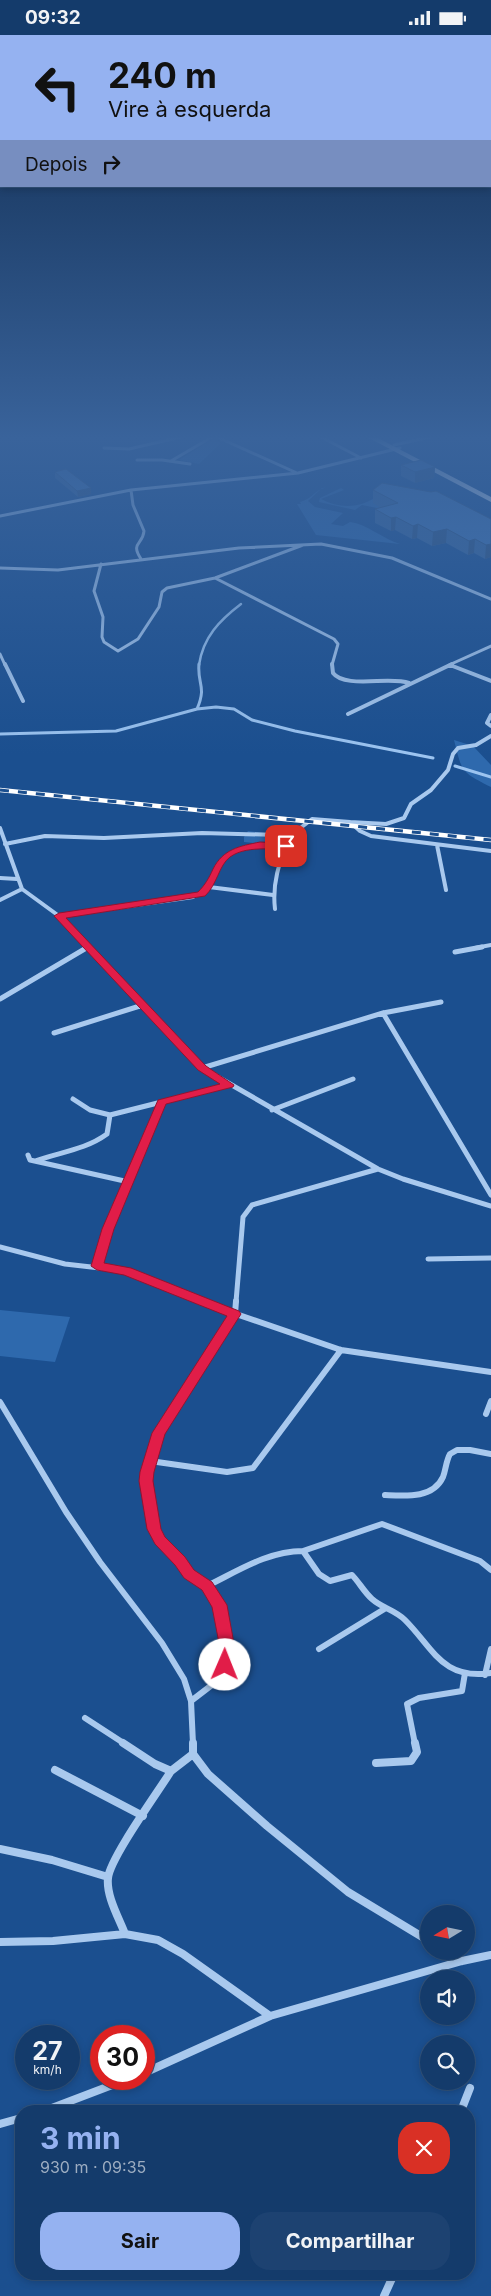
<!DOCTYPE html>
<html lang="pt">
<head>
<meta charset="utf-8">
<style>
	body { margin:0; font-family:Inter,sans-serif; background:#1d4271; color:#f1f3f6; height:100vh; display:flex; flex-direction:column; font-size:19px; white-space:nowrap }
	* { box-sizing:border-box; margin:0 }
	p { font-size:16px; color:#9dadc1 }
	.icon { flex:none; width:28px; height:28px; fill:none; stroke:currentColor; stroke-width:2; stroke-linecap:round; stroke-linejoin:round }
	.map { position:relative; flex:1; overflow:hidden }
	.sheet { position:absolute; left:15px; top:2070px; width:460px; height:175px; display:flex; flex-direction:column; background:#143b6b; border-radius:20px; box-shadow:0 2px 8px #0003,0 0 0 1px #33557e }
	.sheet>* { flex:none }
	.hud { position:absolute; left:0px; top:0px; width:491px; height:152px; box-shadow:0 2px 8px #0003,0 0 0 1px #33557e; background:#95b2f1; color:#111; overflow:hidden }
	.needle { width:32px; rotate:260deg }
	.buttons { position:absolute; left:420px; top:1870px; display:grid; gap:10px }
	.buttons a { display:grid; place-items:center; width:55px; height:55px; border-radius:50%; background:#143b6b; box-shadow:0 2px 8px #0003,0 0 0 1px #33557e; font-size:25px }
	.speed { position:absolute; left:15px; top:1990px; display:flex; gap:10px; font-size:25px; font-weight:700; text-align:center }
	.speed>* { display:grid; place-content:center; width:65px; height:65px; border-radius:50%; background:#143b6b; box-shadow:0 2px 8px #0003,0 0 0 1px #33557e; line-height:1 }
	.speed small { font-size:12px; font-weight:400 }
	.speed .limit { border:8px solid #d22; background:#fff; color:#111 }
	.pin { position:absolute; display:grid; place-items:center; width:42px; height:42px; color:#fff; margin:-21px; border-radius:10px; box-shadow:0 2px 8px #0006 }
	.me { position:absolute; width:55px; margin:-28px; rotate:1deg; stroke-linejoin:round; filter:drop-shadow(0 0 4px #0008) }
	.turn { display:flex; align-items:center; gap:18px; height:105px; padding:0 25px; font-size:22px }
	.turn .icon { width:65px; height:65px; stroke-width:2.5 }
	.turn b { display:block; font-size:35px; line-height:42px }
	.then { display:flex; align-items:center; height:48px; padding:0 25px; background:#0003; gap:10px; font-size:19px }
	.round { display:grid; place-items:center; flex:none; width:52px; height:52px; border-radius:20px; background:#1d4271 }
	.overview { display:flex; align-items:center; justify-content:space-between; height:85px; padding:0 25px }
	h1 { font-size:30px; font-weight:700; line-height:38px; color:#95b2f1 }
	.button { display:flex; gap:10px; margin-top:auto; padding:10px 25px }
	.button a { flex:1; height:58px; border-radius:20px; background:#95b2f1; color:#111; font-size:20px; font-weight:700; line-height:58px; text-align:center }
	.button a+a { background:#1d4271; color:#f1f3f6 }
	.status { display:flex; justify-content:space-between; align-items:center; height:35px; padding:0 25px; background:#143b6b; direction:ltr }
	.status svg { height:14px; fill:currentColor }
	.map>svg:first-child { display:block }
</style>
</head>
<body>
<div class="status"><b>09:32</b><svg viewBox="0 0 49 12"><path d="M0 12V9h3v3zM5 12V6h3v6zM10 12V3h3v9zM15 12V0h3v12zM26 1h20v11H26zM47 4h2v5h-2z"/></svg></div>
<div class="map">
<svg width="491" height="2261" viewBox="0 0 491 2261">
	<rect width="100%" height="100%" fill="#1b4f8f"/>
	<path fill="#2e69ad" d="M213 404 221 408 199 429 179 425Z
		M330 452 322 453 308 466 315 472 343 478 331 489 343 491 350 487C367 489 383 504 400 509L316 500 297 469H301L300 467C313 464 315 453 330 452Z
		M341 453 344 455 321 464C341 475 363 473 380 459L387 475 362 470 355 475 319 467 320 463Z
		M454 705 473 711 491 730V752C461 737 462 737 454 705Z
		M248 796 283 800 279 811 244 807V802Z
		M0 1275 70 1282 55 1327 0 1321Z"/>
	<g fill="none" stroke-linecap="round" stroke-linejoin="round">
		<path stroke="#9cc4f0" stroke-width="2.5" d="M199 630C203 602 220 585 241 569"/>
		<path stroke="#9cc4f0" stroke-width="3" d="M197 674C207 651 197 649 199 629
			M0 699 116 696 197 674 216 672 234 674 252 685 295 696 433 723
			M455 731 491 742"/>
		<path stroke="#a9c9ee" stroke-width="3" d="M217 402 297 438
			M321 402 361 423
			M394 410 430 402
			M104 413 129 414 181 402
			M137 425H162L190 429
			M171 426 212 402
			M131 455 133 470 144 496C143 510 130 507 141 524
			M0 481 131 455 298 438 400 413
			M101 529 94 556 103 582 102 602 104 607 118 616 138 604 159 572 162 557 167 553 215 543 303 510
			M0 533 58 535 239 513 321 509 392 523 491 564
			M215 543 334 604 338 609 332 630
			M0 619 5 630
			M449 630 491 611"/>
		<path stroke="#a9c9ee" stroke-width="4" d="M5 629 23 666
			M332 629 333 638C345 654 390 641 409 648
			M450 630 491 646
			M348 679 452 629
			M491 680 487 688 491 691
			M350 787 386 789 404 783 411 769 431 755 448 735 453 719 458 713 476 710 491 701
			M0 793 22 854 59 881 89 913
			M5 809 45 801 104 803 202 798 279 800 294 798 312 784 350 787 360 796 371 801 491 816
			M437 810 446 855
			M0 843 17 844
			M209 852 273 860
			M0 865 22 854
			M275 874C272 849 279 827 289 804L282 800
			M59 881 193 862C207 856 211 847 217 834 230 807 261 810 286 811
			M85 913 89 911
			M475 913 491 910"/>
		<path stroke="#a9c9ee" stroke-width="5" d="M88 912 202 1033 378 1134 403 1144 491 1171
			M455 917 482 912
			M0 964 88 912
			M383 978 491 1160
			M54 998 143 970
			M202 1033 383 978 441 967
			M73 1064 90 1075 110 1080 229 1050
			M272 1075 353 1044
			M28 1120 30 1125 129 1147
			M35 1126C60 1117 85 1115 107 1099L110 1080
			M0 1212 65 1229 126 1236 201 1267
			M428 1224 491 1223
			M97 1231 108 1194 162 1067
			M236 1267 243 1182 252 1170 378 1134"/>
		<path stroke="#a9c9ee" stroke-width="6" d="M198 1266 341 1315 491 1337
			M0 1367 66 1477 100 1527 162 1608 184 1644 191 1666 193 1709
			M486 1379 491 1366
			M150 1426 227 1437 253 1433 341 1315
			M385 1460C405 1461 433 1464 443 1442 446 1434 446 1426 450 1419L457 1415H470L491 1419
			M303 1516 382 1489 480 1526 491 1535
			M207 1551C238 1536 268 1516 303 1516L319 1539 330 1546 352 1540C359 1547 364 1557 372 1564 382 1573 395 1575 405 1585 434 1614 442 1645 491 1638
			M319 1614 386 1573
			M485 1640 491 1614
			M191 1666 221 1643 225 1630 226 1603 215 1561 207 1551 184 1534 180 1526 160 1506 154 1494 147 1455V1437L158 1398 235 1279 236 1266
			M85 1683 125 1709
			M415 1709 407 1669 419 1663 462 1656 465 1638"/>
		<path stroke="#a9c9ee" stroke-width="8" d="M123 1708 155 1729 171 1736 193 1719
			M193 1708V1719L208 1739 267 1791 348 1857 429 1906
			M376 1728 411 1726 417 1717 415 1708
			M55 1735 143 1781
			M0 1814 52 1825 108 1842
			M125 1899C119 1883 106 1861 108 1843 110 1823 158 1757 171 1736
			M0 1907 53 1906 125 1899 158 1905 183 1919 270 1981
			M446 1916 462 1926
			M144 2038 270 1981 462 1926 491 1920
			M44 2076 128 2044
			M461 2076 470 2053
			M0 2089 21 2083
			M384 2261 394 2239"/>
		<path fill="#f0f6ff" fill-rule="evenodd" d="M367 402H376L491 462V467Z"/>
		<g stroke="#fff" stroke-width="4.5">
			<path id="rail" d="M0 755 491 805"/>
		</g>
		<use href="#rail" stroke="#1b4f8f" stroke-width="3" stroke-dasharray="9" stroke-linecap="butt"/>
	</g>
	<path fill="#3a679d" d="M401 430 435 432 434 443 415 448 401 441Z
		M55 437 91 459 78 462 55 443Z
		M373 455 491 484V522L485 524 474 518 468 520 446 508 432 511 417 503 412 504 395 495 391 496 375 488V474L381 473 373 468Z"/>
	<path fill="#305480" d="M435 432 434 443 415 448V437Z
		M91 453V459L78 462 77 456Z
		M396 482 395 495 391 496V483Z
		M418 489 417 503 412 504 413 491Z
		M447 494 446 508 432 511 433 497Z
		M475 504 474 518 468 520 469 506Z
		M491 509V522L485 524 486 510Z"/>
	<path fill="#4478b7" stroke="#305480" d="M421 425 435 432 415 437 401 430Z
		M66 434 91 453 77 456 55 437Z
		M382 448 431 457 436 456 491 484V509L486 510 475 504 469 506 447 494 433 497 418 489 413 491 396 482 391 483 375 474 398 468 373 455Z"/>
	<linearGradient id="sky" x2="0" y2="1"><stop stop-color="#0f2b4f"/><stop offset="0.56" stop-color="#39639b"/><stop offset="1" stop-color="#39639b" stop-opacity="0"/></linearGradient>
	<rect width="491" height="719" fill="url(#sky)"/>
	<path fill="#e11d48" stroke="#92132f" d="M260 807 286 808 291 811C282 818 249 808 230 822 219 830 217 850 205 861L66 883 206 1031 234 1050 233 1052 166 1069 114 1194 104 1228 131 1233 239 1276 241 1279 165 1399 154 1437 153 1446 161 1494 165 1502 185 1522 194 1535 212 1547 227 1570 233 1603V1630L230 1634 225 1636 220 1634 218 1630V1603L212 1572 202 1555 184 1543 175 1530 155 1509 147 1494 139 1446 140 1437 152 1398 227 1281 124 1240 97 1235 91 1231 102 1194 158 1065 220 1049 198 1035 54 881 59 878 198 857C205 850 209 843 213 834 223 814 240 811 260 807Z"/>
</svg>
<div class="buttons">
<a><svg class="needle" viewBox="-14 -14 28 28"><path d="M0-13l5 13h-10z" fill="#e53935"/><path d="M0 13l5-13h-10z" fill="#9dadc1"/></svg></a>
<a><svg class="icon" aria-label="sound" viewBox="0 0 24 24"><path d="M4 9h4l5-4v14l-5-4H4zM17 9q2 3 0 6"/></svg></a>
<a><svg class="icon" aria-label="search" viewBox="0 0 24 24"><circle cx="10" cy="10" r="6"/><path d="M15 15l6 6"/></svg></a>
</div>
<div class="speed"><div>27<small>km/h</small></div><div class="limit">30</div></div>
<div class="pin" style="left:286px;top:811px;background:#d93025"><svg class="icon" aria-label="arrive" viewBox="0 0 24 24"><path d="M6 21V4h12l-3 4 3 4H6"/></svg></div>
<svg class="me" style="left:225px;top:1630px" viewBox="-20 -20 40 40"><circle r="19" fill="#fff"/><path d="M0-13L10 11 0 6-10 11z" fill="#e11d48"/></svg>
<div class="hud">
<div class="turn"><svg class="icon" aria-label="left" viewBox="0 0 24 24"><path d="M17 20v-9H6M10 6l-5 5 5 5"/></svg><div><b>240 m</b>Vire à esquerda</div></div>
<div class="then">Depois<svg class="icon" aria-label="right" viewBox="0 0 24 24"><path d="M7 20v-9h11M14 6l5 5-5 5"/></svg></div>
</div>
<section class="sheet">
<div class="overview"><div><h1>3 min</h1><p>930 m · 09:35</p></div><a class="round" style="background:#d93025;color:#fff"><svg class="icon" aria-label="close" viewBox="0 0 24 24"><path d="M6 6l12 12M18 6L6 18"/></svg></a></div>
<div class="button"><a>Sair</a><a>Compartilhar</a></div>
</section>
</div>
</body>
</html>
